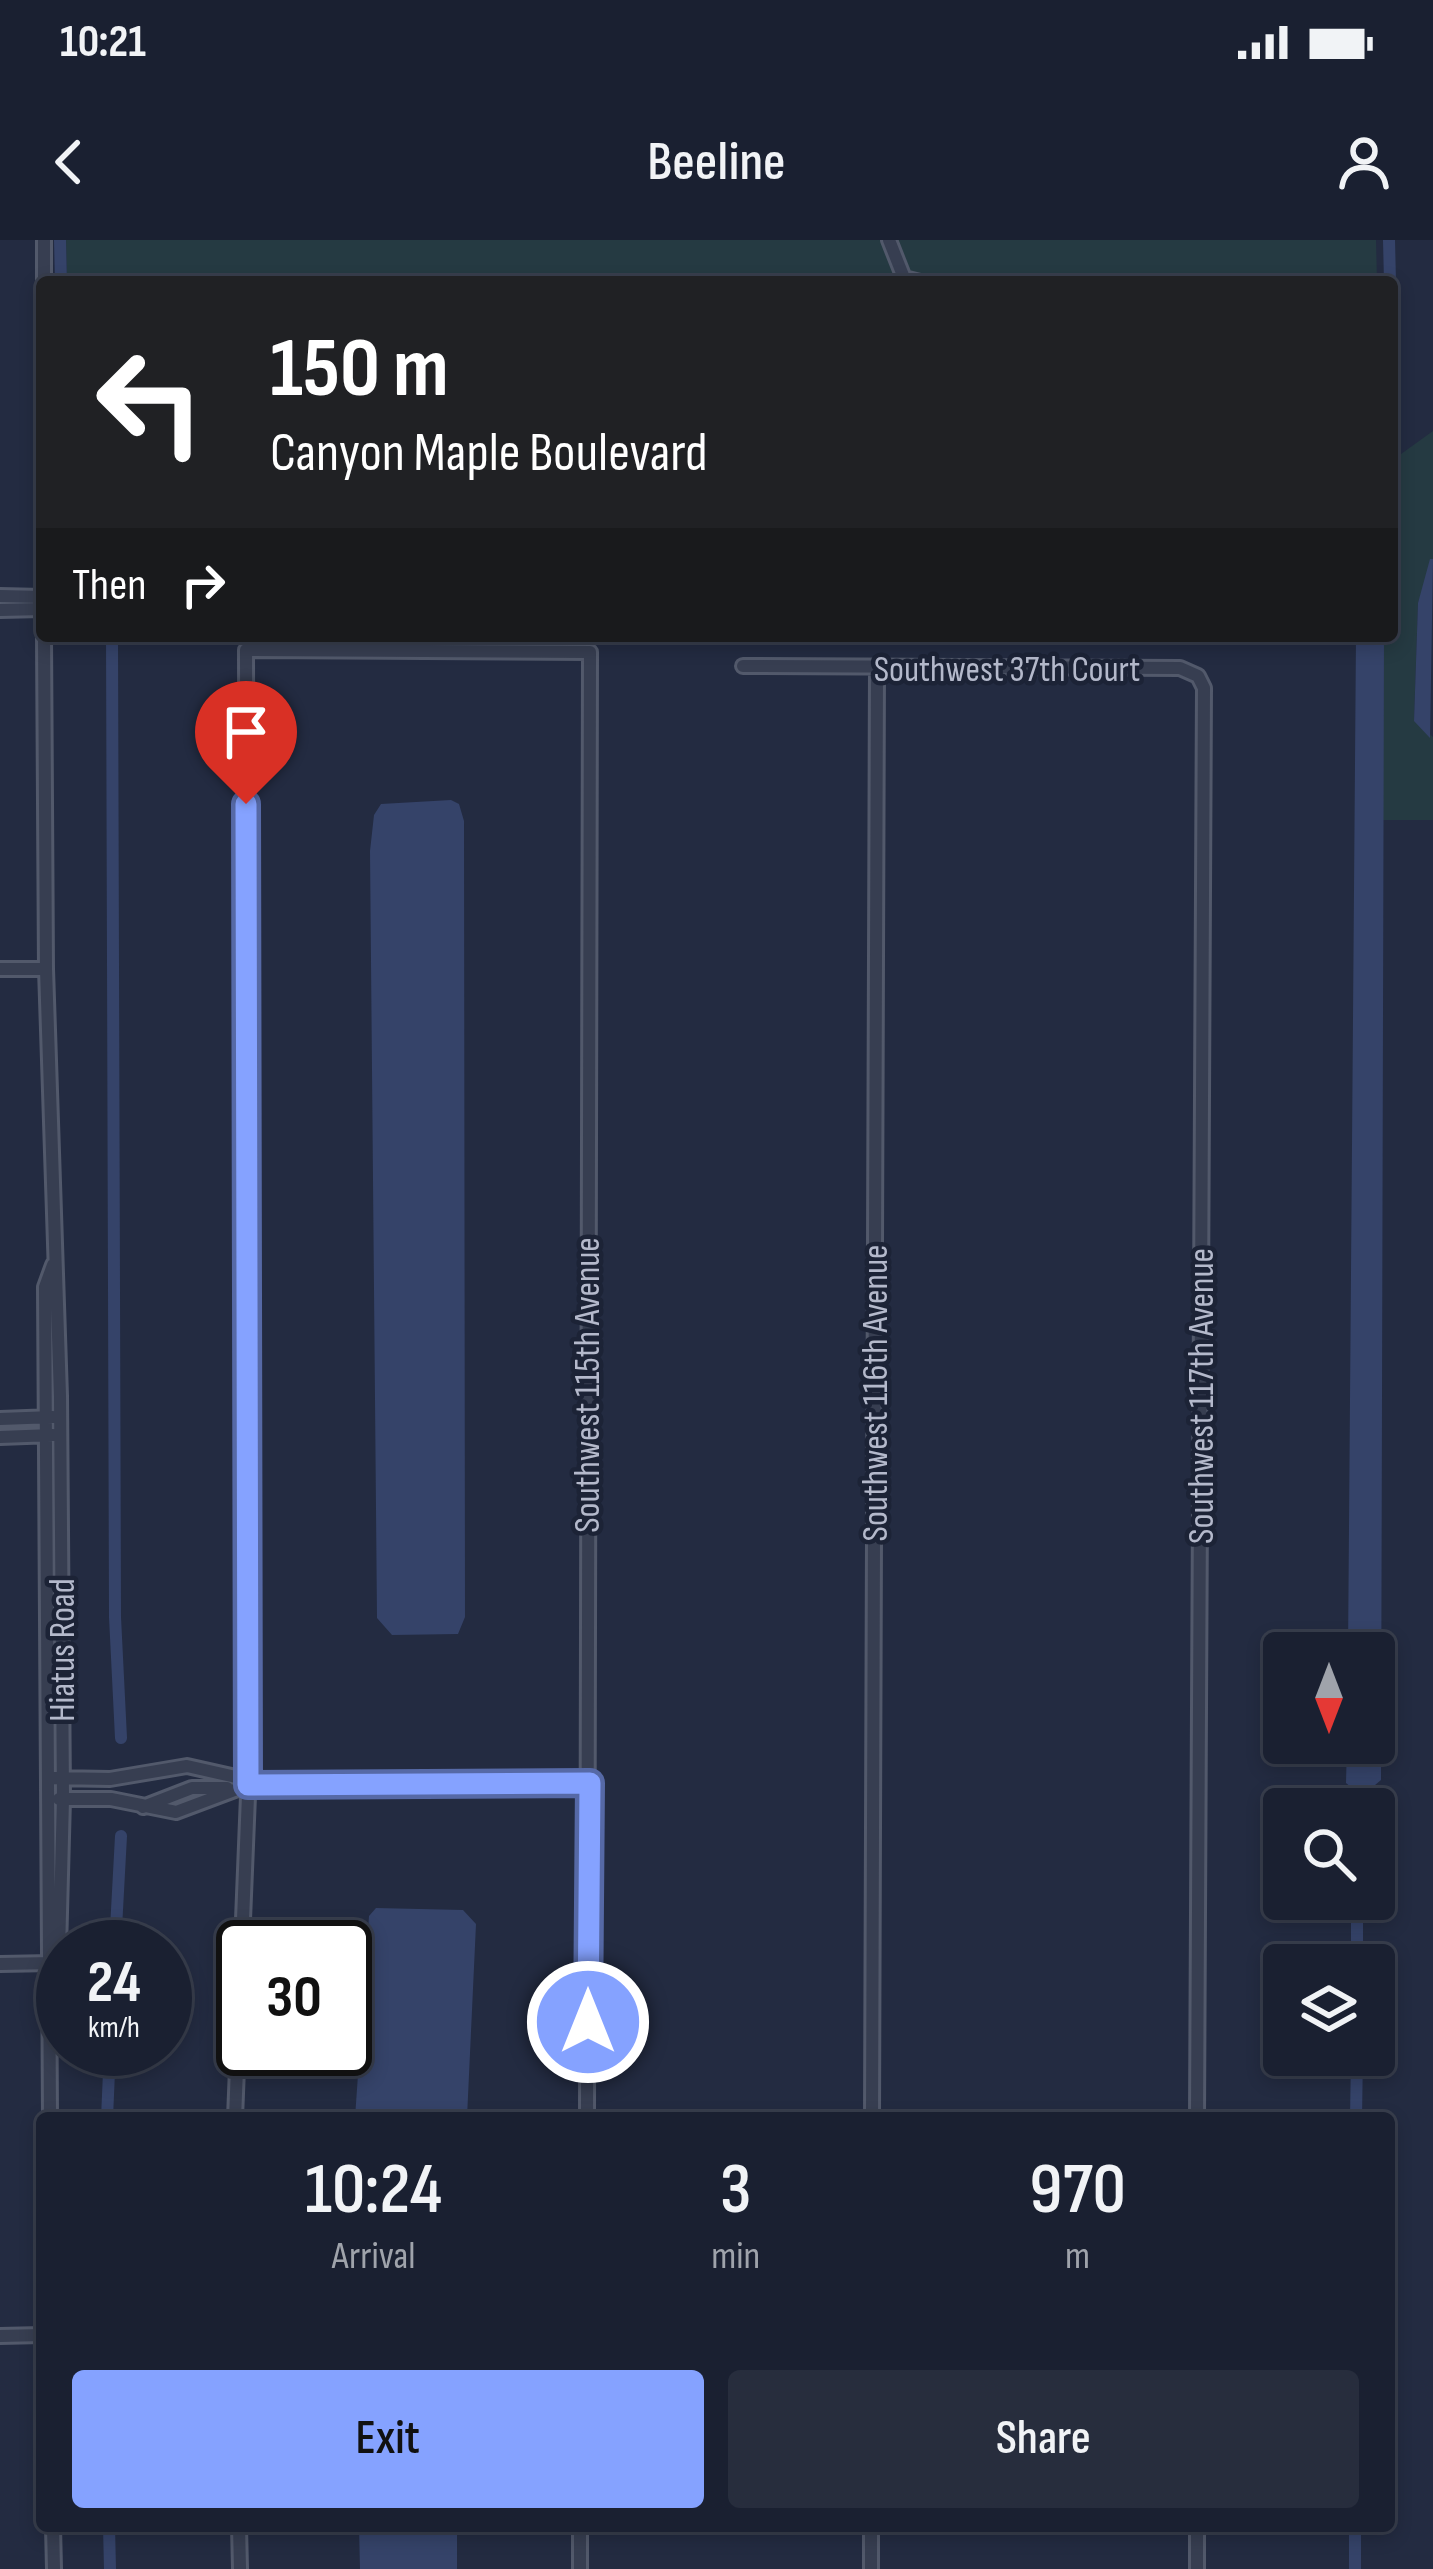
<!DOCTYPE html>
<html lang="en">
<head>
<meta charset="utf-8">
<style>
	body { margin:0; font-family:"Sofia Sans Condensed",sans-serif; background:#272d3d; color:#f1f3f6; height:100vh; display:flex; flex-direction:column; font-size:45px; white-space:nowrap }
	* { box-sizing:border-box; margin:0 }
	p { font-size:39px; color:#9fa3ab }
	.icon { flex:none; width:66px; height:66px; fill:none; stroke:currentColor; stroke-width:2; stroke-linecap:round; stroke-linejoin:round }
	.map { position:relative; flex:1; overflow:hidden }
	.sheet { position:absolute; left:36px; top:1872px; width:1359px; height:420px; display:flex; flex-direction:column; background:#1a2031; border-radius:12px; box-shadow:0 6px 18px #0003,0 0 0 3px #383e4d }
	.sheet>* { flex:none }
	.top-card { position:absolute; left:36px; top:36px; width:1362px; height:366px; border-radius:12px; box-shadow:0 6px 18px #0003,0 0 0 3px #383e4d; background:#202124; color:#fff; overflow:hidden }
	.needle { width:78px; rotate:180deg }
	.fabs { position:absolute; left:1263px; top:1392px; display:grid; gap:24px }
	.fabs a { display:grid; place-items:center; width:132px; height:132px; border-radius:12px; background:#1a2031; box-shadow:0 6px 18px #0003,0 0 0 3px #383e4d; font-size:60px }
	.speed { position:absolute; left:36px; top:1680px; display:flex; gap:24px; font-size:60px; font-weight:700; text-align:center }
	.speed>* { display:grid; place-content:center; width:156px; height:156px; border-radius:50%; background:#1a2031; box-shadow:0 6px 18px #0003,0 0 0 3px #383e4d; line-height:1 }
	.speed small { font-size:30px; font-weight:400 }
	.speed .limit { border:6px solid #111; border-radius:18px; background:#fff; color:#111 }
	.pin { position:absolute; display:grid; place-items:center; width:102px; height:102px; color:#fff; margin:-123px -51px; border-radius:50% 50% 50% 0; rotate:-45deg; box-shadow:0 0 12px #0007 }
	.pin .icon { rotate:45deg }
	.me { position:absolute; width:132px; margin:-66px; rotate:0deg; stroke-linejoin:round; filter:drop-shadow(0 0 9px #0008) }
	.turn { display:flex; align-items:center; gap:42px; height:252px; padding:0 36px; font-size:54px }
	.turn .icon { width:156px; height:156px; stroke-width:2.5 }
	.turn b { display:block; font-size:84px; line-height:102px }
	.then { display:flex; align-items:center; height:114px; padding:0 36px; background:#0003; gap:24px; font-size:45px }
	.eta { display:flex; justify-content:space-evenly; align-items:center; height:204px; text-align:center }
	.eta b { font-size:72px; font-weight:600; line-height:84px }
	.button { display:flex; gap:24px; margin-top:auto; padding:24px 36px }
	.button a { flex:1; height:138px; border-radius:12px; background:#85a2ff; color:#111; font-size:48px; font-weight:600; line-height:138px; text-align:center }
	.button a+a { background:#272d3d; color:#f1f3f6 }
	.status { display:flex; justify-content:space-between; align-items:center; height:84px; padding:0 60px; background:#1a2031; direction:ltr }
	.status svg { height:33px; fill:currentColor }
	header { display:flex; justify-content:space-between; align-items:center; height:156px; padding:0 36px; background:#1a2031; font-size:54px; font-weight:600 }
	.map>svg:first-child { display:block }
</style>
</head>
<body>
<div class="status"><b>10:21</b><svg viewBox="0 0 49 12"><path d="M0 12V9h3v3zM5 12V6h3v6zM10 12V3h3v9zM15 12V0h3v12zM26 1h20v11H26zM47 4h2v5h-2z"/></svg></div>
<header><svg class="icon" aria-label="back" viewBox="0 0 24 24"><path d="M15 5l-7 7 7 7"/></svg>Beeline<svg class="icon" aria-label="person" viewBox="0 0 24 24"><circle cx="12" cy="8" r="4"/><path d="M4 21q1-7 8-7t8 7"/></svg></header>
<div class="map">
<svg width="1433" height="2329" viewBox="0 0 1433 2329">
	<rect width="100%" height="100%" fill="#232b41"/>
	<path fill="#253a42" d="M66 0H1376L1377 42H67Z
		M1433 191V319L1418 363 1414 480 1433 497V580H1382L1384 396H1392V214H1401Z"/>
	<path fill="#354369" d="M1430 319H1433L1430 498 1414 481 1418 363Z
		M1356 396H1384L1381 1540 1362 1556 1346 1543 1347 1503H1374V1413H1348Z
		M451 560 459 564 464 581 465 1377 458 1394 392 1395 377 1378 370 611 374 575 381 564Z
		M376 1668 463 1670 476 1684 467 1878H355L369 1676Z
		M359 2286H457V2329H360Z"/>
	<g fill="none" stroke-linecap="round" stroke-linejoin="round">
		<path stroke="#354369" stroke-width="12" d="M60 0 61 42
			M1389 0 1390 42
			M1392 90V224
			M112 396 115 1377 121 1498
			M1360 1569 1362 1556
			M115 1707 121 1596
			M1357 1725V1659
			M107 1878 110 1809
			M1356 1878 1357 1815
			M109 2286 110 2329
			M1355 2329V2286"/>
		<g stroke="#52596b" stroke-width="18">
			<path id="minor" d="M889 0 904 38 920 42
				M44 42V0
				M0 356 42 357
				M0 370 42 369
				M44 396 46 729 60 1156 63 1559 57 1785 51 1794
				M743 426 1180 428 1198 436 1204 448 1197 1878
				M0 729H46
				M0 1179 53 1177
				M0 1197 53 1195
				M54 1538 110 1539 187 1526 236 1537 248 1545
				M59 1559H111L176 1572 248 1545 590 1543
				M143 1567 192 1548H227
				M0 1724 52 1723
				M50 1878 45 1047 53 1025
				M235 1878 249 1531 246 410 590 412 587 1878
				M872 1878 877 428
				M0 2096 42 2095
				M53 2286 54 2329
				M239 2286 240 2329
				M580 2286V2329
				M871 2329V2286
				M1197 2329V2286"/>
		</g>
		<use href="#minor" stroke="#373e51" stroke-width="12"/>
	</g>
	<g fill="none" stroke-linecap="round" stroke-linejoin="round">
		<g stroke="#5669a6" stroke-width="30">
			<path id="route" d="M246 564 248 1545 590 1543 588 1782"/>
		</g>
		<use href="#route" stroke="#85a2ff" stroke-width="21"/>
	</g>
	<g text-anchor="middle" stroke-width="9" stroke-linejoin="round" paint-order="stroke">
		<g font-size="36" fill="#b4b9cb" stroke="#1c2336">
			<text x="1007" y="441">Southwest 37th Court</text>
			<text transform="translate(586 1145) rotate(-90)" y="13">Southwest 115th Avenue</text>
			<text transform="translate(874 1153) rotate(-90)" y="13">Southwest 116th Avenue</text>
			<text transform="translate(1200 1156) rotate(-90)" y="13">Southwest 117th Avenue</text>
			<text transform="translate(61 1410) rotate(-90)" y="13">Hiatus Road</text>
		</g>
	</g>
</svg>
<div class="fabs">
<a><svg class="needle" viewBox="-14 -14 28 28"><path d="M0-13l5 13h-10z" fill="#e53935"/><path d="M0 13l5-13h-10z" fill="#9fa3ab"/></svg></a>
<a><svg class="icon" aria-label="search" viewBox="0 0 24 24"><circle cx="10" cy="10" r="6"/><path d="M15 15l6 6"/></svg></a>
<a><svg class="icon" aria-label="layers" viewBox="0 0 24 24"><path d="M12 4l9 5-9 5-9-5zM3 14l9 5 9-5"/></svg></a>
</div>
<div class="speed"><div>24<small>km/h</small></div><div class="limit">30</div></div>
<div class="pin" style="left:246px;top:564px;background:#d93025"><svg class="icon" aria-label="arrive" viewBox="0 0 24 24"><path d="M6 21V4h12l-3 4 3 4H6"/></svg></div>
<svg class="me" style="left:588px;top:1782px" viewBox="-20 -20 40 40"><circle r="17" fill="#85a2ff" stroke="#fff" stroke-width="3"/><path d="M0-11L8 9 0 5-8 9z" fill="#fff"/></svg>
<div class="top-card">
<div class="turn"><svg class="icon" aria-label="left" viewBox="0 0 24 24"><path d="M17 20v-9H6M10 6l-5 5 5 5"/></svg><div><b>150 m</b>Canyon Maple Boulevard</div></div>
<div class="then">Then<svg class="icon" aria-label="right" viewBox="0 0 24 24"><path d="M7 20v-9h11M14 6l5 5-5 5"/></svg></div>
</div>
<section class="sheet">
<div class="eta">
<div><b>10:24</b><p>Arrival</p></div>
<div><b>3</b><p>min</p></div>
<div><b>970</b><p>m</p></div>
</div>
<div class="button"><a>Exit</a><a>Share</a></div>
</section>
</div>
</body>
</html>
